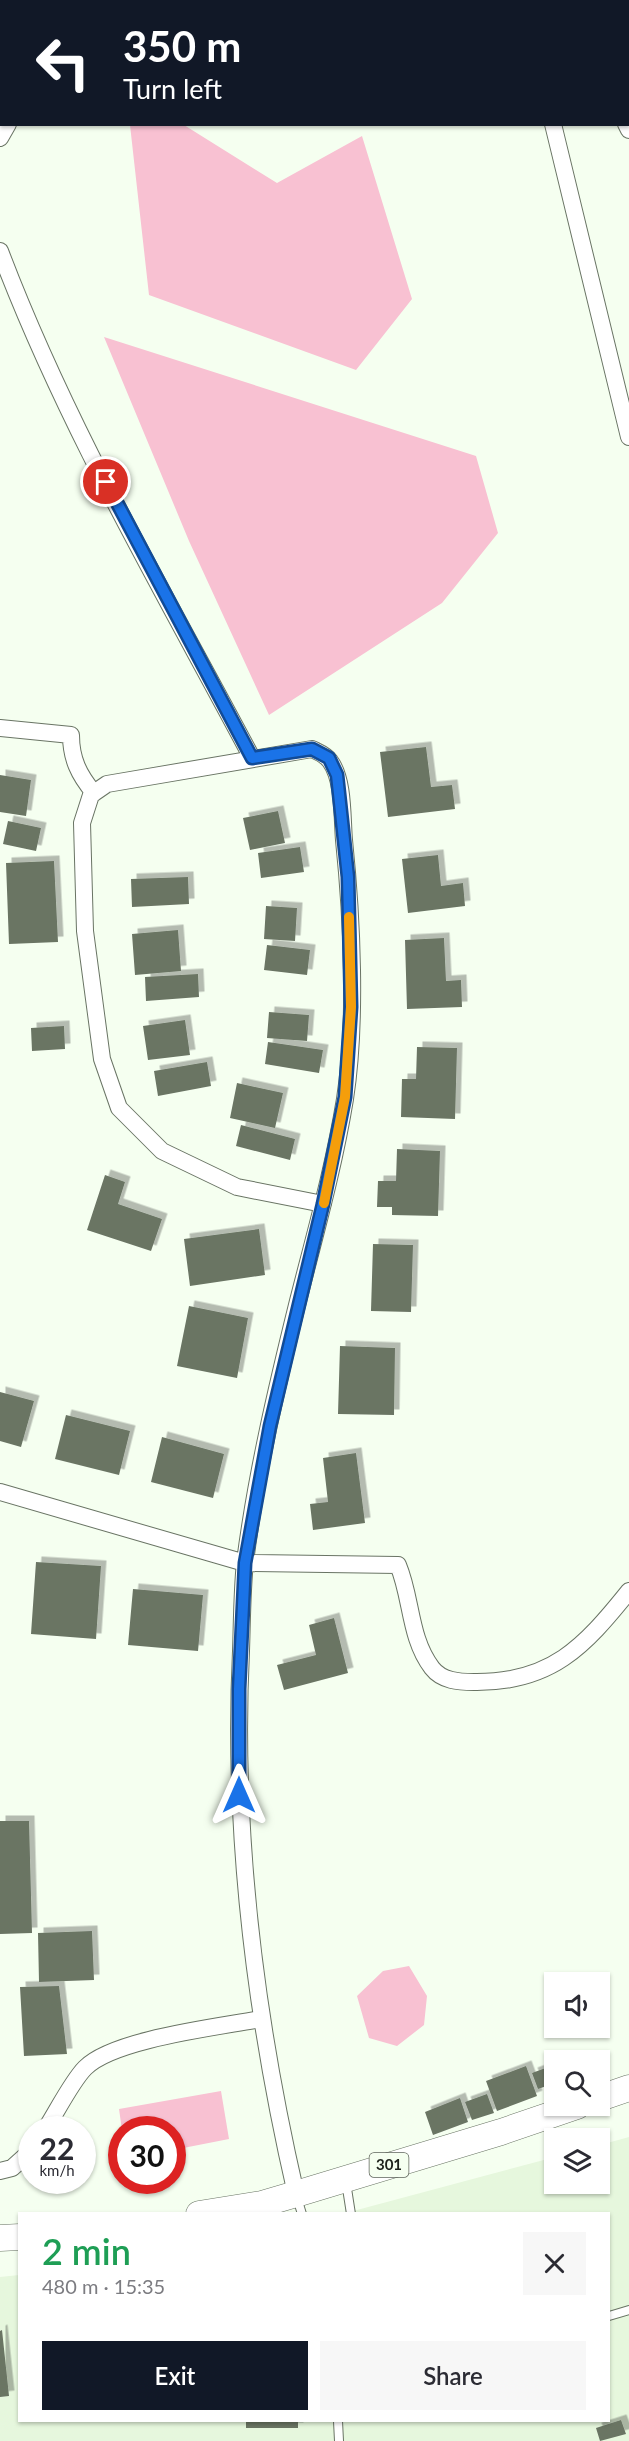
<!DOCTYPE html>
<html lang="en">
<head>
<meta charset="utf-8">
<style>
	body { margin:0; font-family:Lato,sans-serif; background:#f7f7f7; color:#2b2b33; height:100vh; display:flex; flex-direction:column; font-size:22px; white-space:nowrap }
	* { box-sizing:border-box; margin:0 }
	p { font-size:20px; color:#7c7c81 }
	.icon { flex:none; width:33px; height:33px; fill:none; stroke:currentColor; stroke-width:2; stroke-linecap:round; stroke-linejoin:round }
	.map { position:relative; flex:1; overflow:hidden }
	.side { position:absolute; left:18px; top:2212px; width:592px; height:210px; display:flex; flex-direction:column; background:#fff; border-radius:0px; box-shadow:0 2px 4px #0004 }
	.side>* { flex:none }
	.guide { position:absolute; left:0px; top:0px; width:630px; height:126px; box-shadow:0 2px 4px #0004; background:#111827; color:#fff; overflow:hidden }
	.controls { position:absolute; left:544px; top:1972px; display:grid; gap:12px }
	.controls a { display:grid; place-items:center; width:66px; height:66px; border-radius:0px; background:#fff; box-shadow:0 2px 4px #0004; font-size:30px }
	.speed { position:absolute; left:18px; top:2116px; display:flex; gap:12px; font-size:30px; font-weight:700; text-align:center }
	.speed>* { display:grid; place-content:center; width:78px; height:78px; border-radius:50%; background:#fff; box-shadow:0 2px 4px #0004; line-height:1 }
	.speed small { font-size:15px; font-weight:400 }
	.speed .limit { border:9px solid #d22; background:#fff; color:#111 }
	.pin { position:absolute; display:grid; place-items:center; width:51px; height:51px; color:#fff; margin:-26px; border:3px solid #fff; border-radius:50%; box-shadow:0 2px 6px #0007 }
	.me { position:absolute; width:66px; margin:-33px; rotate:0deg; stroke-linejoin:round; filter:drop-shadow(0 0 4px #0008) }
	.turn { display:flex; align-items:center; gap:21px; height:126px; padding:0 24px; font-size:27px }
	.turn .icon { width:78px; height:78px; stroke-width:2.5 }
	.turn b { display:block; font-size:42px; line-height:51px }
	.round { display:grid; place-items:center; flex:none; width:63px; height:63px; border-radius:0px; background:#f7f7f7 }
	.head { display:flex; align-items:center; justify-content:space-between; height:102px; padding:0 24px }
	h1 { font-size:36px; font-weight:600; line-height:45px; color:#1e9e55 }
	.primary-button { display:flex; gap:12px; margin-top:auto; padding:12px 24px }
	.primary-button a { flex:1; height:69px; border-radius:0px; background:#111827; color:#fff; font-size:24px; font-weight:600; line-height:69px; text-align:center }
	.primary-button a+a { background:#f7f7f7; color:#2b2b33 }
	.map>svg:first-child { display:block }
</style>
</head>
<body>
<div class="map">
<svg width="629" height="2441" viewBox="0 0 629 2441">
	<defs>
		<filter id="shadow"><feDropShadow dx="5.5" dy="-5.5" stdDeviation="0" flood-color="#0004"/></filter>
	</defs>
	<rect width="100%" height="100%" fill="#f5fff0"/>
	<path fill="#e6f7dd" d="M629 2137V2441H0V2277L19 2275 20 2421H609V2214H342L555 2157V2184H600V2145Z"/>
	<path fill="#f8c1d2" d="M130 125H184L277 183 362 136 412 299 356 370 149 295Z
		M104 337 476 456 498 533 442 603 269 715 189 541Z
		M409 1966 427 1996 424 2025 397 2046 369 2038 357 1996 383 1971Z
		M221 2091 229 2139 173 2150 172 2130H122L119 2109Z"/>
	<path fill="#6a7464" filter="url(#shadow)" d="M426 747 431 787 452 785 455 809 388 817 380 752Z
		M0 775 31 780 26 816 0 812Z
		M278 811 285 843 250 850 243 818Z
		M8 821 41 828 36 851 3 844Z
		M300 847 304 872 261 878 258 853Z
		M438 855 441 886 463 883 465 906 408 913 402 859Z
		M54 861 58 942 9 944 6 863Z
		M188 877 189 904 132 907 131 879Z
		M266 906 297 908 295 941 264 939Z
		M178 930 181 971 135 975 132 934Z
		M444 938 446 981 461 980 462 1007 407 1009 405 940Z
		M267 945 310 950 307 975 264 970Z
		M198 974 199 997 146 1001 145 977Z
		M269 1012 309 1015 307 1041 267 1038Z
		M185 1020 190 1055 148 1060 143 1026Z
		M64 1026 65 1049 32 1051 31 1028Z
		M268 1042 323 1050 319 1073 265 1064Z
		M417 1047 457 1048 455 1119 401 1117 402 1079H416Z
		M207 1062 211 1086 158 1096 154 1071Z
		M237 1083 283 1093 275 1128 230 1118Z
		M241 1125 295 1139 290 1160 236 1146Z
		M397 1149 440 1151 438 1216 392 1215V1207H377L378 1181H396Z
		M105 1175 125 1182 118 1204 162 1219 151 1251 87 1230Z
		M259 1229 265 1275 190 1286 184 1239Z
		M373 1244 413 1245 411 1312 371 1311Z
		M189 1306 248 1318 237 1378 177 1366Z
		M340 1346 395 1348 394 1415 338 1414Z
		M0 1392 34 1401 21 1447 0 1441Z
		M66 1415 130 1431 119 1475 55 1459Z
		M162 1437 224 1454 213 1498 151 1482Z
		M356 1453 365 1523 313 1530 310 1504 328 1502 323 1458Z
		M36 1562 101 1566 96 1639 31 1634Z
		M133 1589 203 1595 198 1651 128 1645Z
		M334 1618 348 1673 284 1690 277 1665 316 1655 309 1625Z
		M0 1821H29L32 1933 0 1934Z
		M92 1931 94 1980 39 1982 38 1933Z
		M59 1986 67 2054 24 2056 20 1987Z
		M526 2066 537 2096 497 2111 486 2081Z
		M551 2066 555 2083 538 2089 532 2073Z
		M487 2094 494 2113 472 2120 465 2102Z
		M460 2098 468 2122 433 2135 425 2112Z
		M2 2330 9 2396 0 2397V2331Z
		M621 2420 626 2434 600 2441 596 2428Z
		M246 2421H298V2428H246Z"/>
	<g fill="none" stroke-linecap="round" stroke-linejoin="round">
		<g stroke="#697464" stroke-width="10">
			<path id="lane" d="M346 2182 351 2214
				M297 2198 302 2214
				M609 2316 629 2310
				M338 2421 339 2441"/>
		</g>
		<g stroke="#697464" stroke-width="18">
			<path id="street" d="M560 0 562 2
				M63 2V0
				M0 95H2
				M553 124 629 437
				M626 124 629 130
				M0 138 8 124
				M0 251C67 428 164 592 252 758
				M0 728 71 735C71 759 79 775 94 793
				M0 1492 245 1563 398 1565C412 1598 409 1638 432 1668 442 1681 459 1682 474 1682 551 1683 584 1647 629 1591
				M45 2130C56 2113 72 2081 85 2068 113 2039 219 2027 261 2019
				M0 2171 12 2168 32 2150
				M296 2194C255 2016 232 1834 241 1651 242 1622 242 1591 245 1562 256 1475 277 1386 298 1301 315 1234 334 1167 345 1099 357 1022 352 918 344 840 342 817 344 780 330 761 326 755 318 752 312 749L107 784 91 795 82 823 85 931 102 1059 119 1108 162 1151 237 1187 323 1204"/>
		</g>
		<g stroke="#697464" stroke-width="27">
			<path id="primary" d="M600 2098 629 2088
				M199 2214 262 2204 296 2194 501 2132 577 2106
				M0 2238 20 2237"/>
		</g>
		<use href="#lane" stroke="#fff" stroke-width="8"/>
		<use href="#street" stroke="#fff" stroke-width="16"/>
		<use href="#primary" stroke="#fff" stroke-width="26"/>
	</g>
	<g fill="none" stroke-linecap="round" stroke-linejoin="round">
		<g stroke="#114b97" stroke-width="15">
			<path id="route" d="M106 482 252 758 312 749 329 758 337 775 348 877 351 1007 345 1097 323 1204 270 1426 245 1563 239 1689V1795"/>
		</g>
		<use href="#route" stroke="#1a73e8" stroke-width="10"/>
		<path stroke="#f59e0b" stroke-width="10" d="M324 1203 345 1097 351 1007 349 917"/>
	</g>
	<g text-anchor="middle" stroke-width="4.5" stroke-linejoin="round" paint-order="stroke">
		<rect fill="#f5fff0" stroke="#5e645b" stroke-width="1.5" x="369.5" y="2153" width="39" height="24" rx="4.5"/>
		<g font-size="15" font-weight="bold" fill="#1d221b">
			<text x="389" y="2170">301</text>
		</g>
	</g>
</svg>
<div class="controls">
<a><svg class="icon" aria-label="sound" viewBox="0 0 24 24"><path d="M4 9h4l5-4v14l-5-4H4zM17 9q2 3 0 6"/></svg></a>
<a><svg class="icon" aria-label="search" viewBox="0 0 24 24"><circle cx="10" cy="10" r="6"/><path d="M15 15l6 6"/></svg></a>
<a><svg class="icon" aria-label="layers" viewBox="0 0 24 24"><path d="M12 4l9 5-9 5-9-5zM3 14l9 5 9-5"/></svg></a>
</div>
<div class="speed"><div>22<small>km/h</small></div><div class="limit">30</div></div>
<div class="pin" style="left:106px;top:482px;background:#d93025"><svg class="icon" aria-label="arrive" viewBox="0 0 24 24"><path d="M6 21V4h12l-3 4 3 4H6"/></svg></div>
<svg class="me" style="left:239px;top:1795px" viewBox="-20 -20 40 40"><path d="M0-17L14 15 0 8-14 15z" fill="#1a73e8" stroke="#fff" stroke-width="4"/></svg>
<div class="guide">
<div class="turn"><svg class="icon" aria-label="left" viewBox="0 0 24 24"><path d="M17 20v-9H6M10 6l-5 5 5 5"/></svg><div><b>350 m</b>Turn left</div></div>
</div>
<section class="side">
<div class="head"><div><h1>2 min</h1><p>480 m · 15:35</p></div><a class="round"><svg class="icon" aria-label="close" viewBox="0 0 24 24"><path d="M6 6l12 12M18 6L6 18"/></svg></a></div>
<div class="primary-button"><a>Exit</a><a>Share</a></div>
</section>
</div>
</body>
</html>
